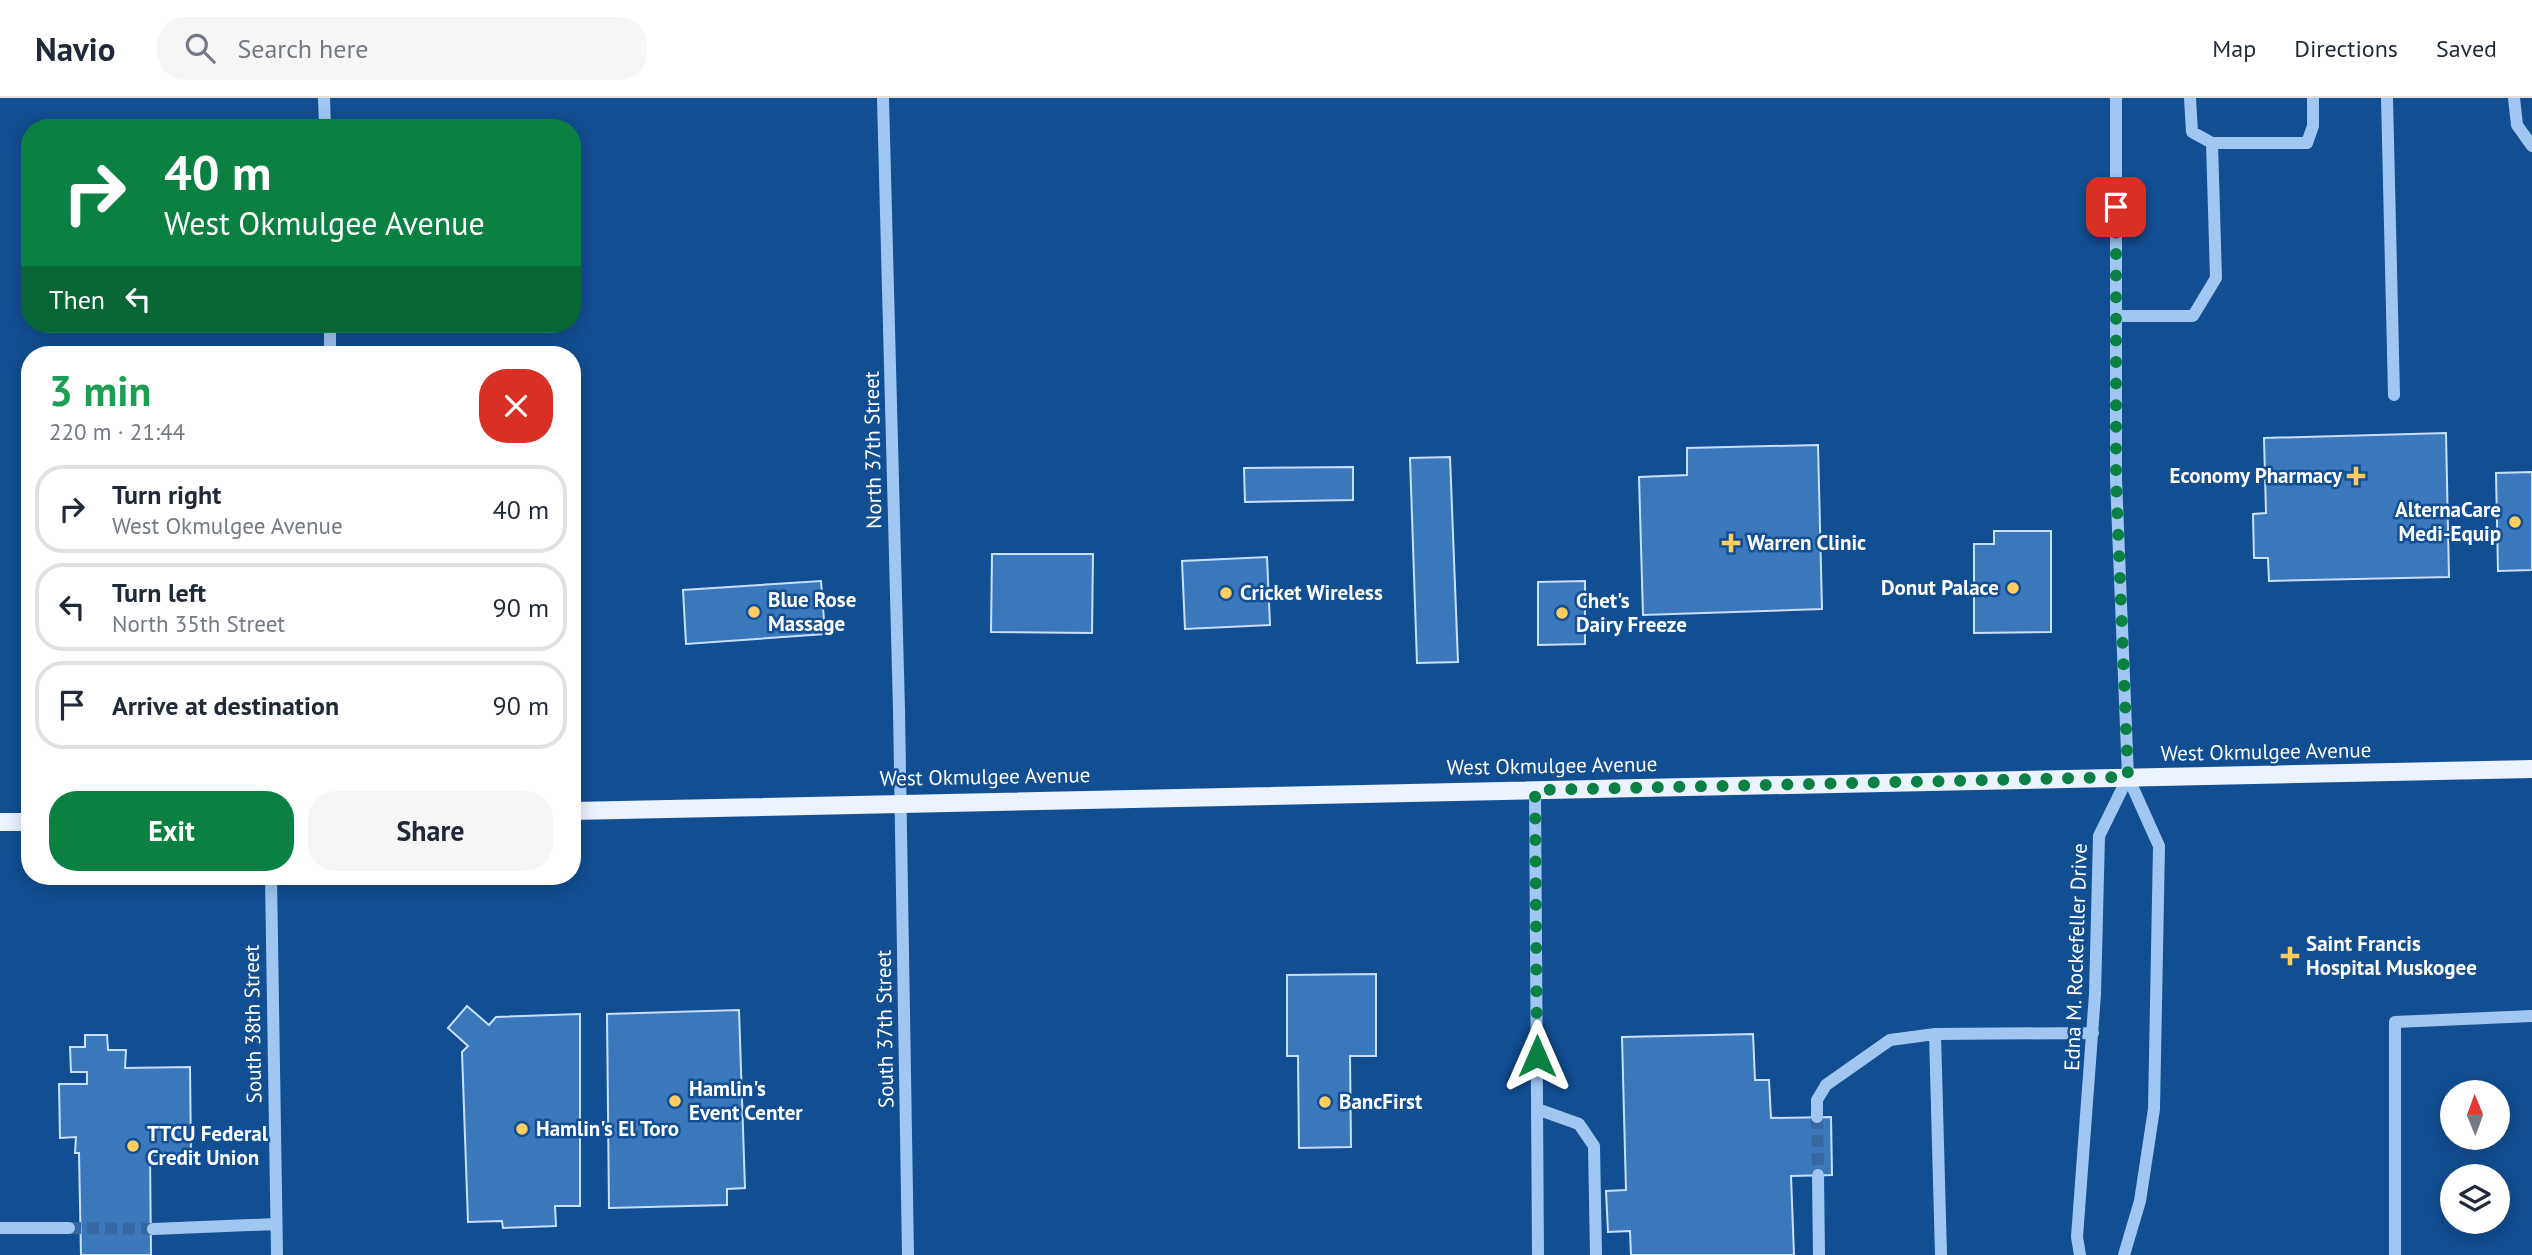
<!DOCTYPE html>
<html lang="en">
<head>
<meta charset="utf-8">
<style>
	body { margin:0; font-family:"PT Sans",sans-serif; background:#f6f6f7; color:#1f2937; height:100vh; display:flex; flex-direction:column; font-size:26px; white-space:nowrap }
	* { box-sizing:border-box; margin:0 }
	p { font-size:23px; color:#747a83 }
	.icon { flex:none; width:38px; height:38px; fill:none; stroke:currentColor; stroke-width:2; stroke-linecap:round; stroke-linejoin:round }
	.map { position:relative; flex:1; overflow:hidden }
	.panel { position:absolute; left:21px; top:248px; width:560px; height:539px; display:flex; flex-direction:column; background:#fff; border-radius:28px; box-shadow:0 4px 18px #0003 }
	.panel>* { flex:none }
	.top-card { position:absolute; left:21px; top:21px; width:560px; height:214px; border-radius:28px; box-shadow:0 4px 18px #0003; background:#0b8043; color:#fff; overflow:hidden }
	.needle { width:46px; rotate:359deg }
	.tools { position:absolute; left:2440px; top:982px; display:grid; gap:14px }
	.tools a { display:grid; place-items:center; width:70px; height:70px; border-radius:50%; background:#fff; box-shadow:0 4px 18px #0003; font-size:35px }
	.pin { position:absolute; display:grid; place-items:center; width:60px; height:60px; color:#fff; margin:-30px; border-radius:14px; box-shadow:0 4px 10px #0006 }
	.me { position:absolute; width:77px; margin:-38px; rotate:0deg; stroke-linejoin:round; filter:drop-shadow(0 0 5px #0008) }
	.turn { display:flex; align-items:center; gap:24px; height:147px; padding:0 28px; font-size:32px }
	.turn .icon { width:91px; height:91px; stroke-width:2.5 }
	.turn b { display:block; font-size:49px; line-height:60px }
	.then { display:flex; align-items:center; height:66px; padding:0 28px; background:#0003; gap:14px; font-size:26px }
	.round { display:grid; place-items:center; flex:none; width:74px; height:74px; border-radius:28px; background:#f6f6f7 }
	.summary { display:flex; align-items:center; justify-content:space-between; height:119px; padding:0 28px }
	h1 { font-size:42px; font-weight:700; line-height:52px; color:#1e9e55 }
	.primary-button { display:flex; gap:14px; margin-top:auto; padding:14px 28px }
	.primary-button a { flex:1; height:80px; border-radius:28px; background:#0b8043; color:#fff; font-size:28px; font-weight:700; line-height:80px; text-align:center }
	.primary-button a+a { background:#f6f6f7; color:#1f2937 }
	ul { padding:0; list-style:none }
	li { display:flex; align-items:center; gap:21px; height:88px; margin:0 14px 10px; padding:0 14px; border:4px solid #e0e1e3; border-radius:28px }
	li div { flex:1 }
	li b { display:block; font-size:26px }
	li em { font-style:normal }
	header { display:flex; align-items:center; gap:42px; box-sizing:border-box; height:98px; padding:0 35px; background:#fff; border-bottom:2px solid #e0e1e3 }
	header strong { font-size:33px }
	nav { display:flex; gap:38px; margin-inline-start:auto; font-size:24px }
	.search { width:490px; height:63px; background:#f6f6f7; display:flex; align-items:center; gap:18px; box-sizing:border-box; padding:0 24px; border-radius:28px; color:#747a83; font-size:26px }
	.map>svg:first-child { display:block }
</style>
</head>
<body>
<header>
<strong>Navio</strong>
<div class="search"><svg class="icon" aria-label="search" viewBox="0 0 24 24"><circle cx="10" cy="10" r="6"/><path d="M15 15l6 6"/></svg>Search here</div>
<nav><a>Map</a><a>Directions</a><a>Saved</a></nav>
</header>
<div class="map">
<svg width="2532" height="1157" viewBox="0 0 2532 1157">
	<rect width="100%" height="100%" fill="#124e92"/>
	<path fill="#3b77bb" stroke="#c7e1fd" stroke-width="2" d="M2446 335 2449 479 2269 483 2268 460H2254L2253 416 2266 415 2264 340Z
		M1818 347 1822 511 1643 517 1639 379 1687 377V350Z
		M1450 359 1458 564 1417 565 1410 360Z
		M1353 369V402L1245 404 1244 370Z
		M2532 374V472L2498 473 2496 375Z
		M1994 433H2051V534L1974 535V446H1994Z
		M992 456H1093L1092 535 991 534Z
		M1267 459 1270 527 1185 531 1182 463Z
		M821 483 825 536 686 546 683 492Z
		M1585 483V546L1538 547V484Z
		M1376 876V958H1350L1351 1049 1299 1050 1298 958H1287V877Z
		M467 908 489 927 496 919 580 916V1108H555L556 1128 503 1130 502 1123 468 1124 462 954 468 948 448 930Z
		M739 912 745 1090 727 1091V1107L609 1110 607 916Z
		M1753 936 1755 982H1769L1771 1020 1831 1019 1832 1077 1791 1078 1794 1157H1631L1630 1133 1608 1134 1606 1093 1626 1092 1622 939Z
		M85 937H107L108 952H126L125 970 190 969 191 1056 150 1057 151 1157H81L79 1055H75L76 1039 60 1040 59 986H87V974H71L70 949H85Z"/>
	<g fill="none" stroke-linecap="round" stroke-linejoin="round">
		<path stroke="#3669a2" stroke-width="12" stroke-dasharray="12 6" stroke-linecap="butt" d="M1817 1019 1818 1077
			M69 1130 153 1131"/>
		<path stroke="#9fc7f2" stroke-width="12" d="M324 0 325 30
			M883 0 899 612 908 1157
			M2116 0V381L2128 679 2159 748 2154 1011 2140 1103 2124 1157
			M2190 0 2192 34 2212 45H2307L2313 28V0
			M2387 0 2394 297
			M2514 0 2517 27 2532 48
			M2116 218H2193L2216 180 2212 45
			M330 226V257
			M1535 692 1538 1157
			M271 779 277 1157
			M1935 936 1941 1157
			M1537 1011 1579 1026 1594 1048 1596 1157
			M1817 1019V1002L1826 987 1890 942 1935 936 2093 935
			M1818 1077 1819 1157
			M0 1130H69
			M153 1131 276 1126
			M2080 1157 2077 1139 2095 896 2099 738 2128 679
			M2395 1157V924L2532 918"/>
		<path stroke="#eaf3ff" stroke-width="18" d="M572 713 2532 671
			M0 724H30"/>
	</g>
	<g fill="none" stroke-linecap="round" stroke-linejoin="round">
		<path stroke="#0b8043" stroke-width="12" stroke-dasharray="0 21.6" d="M1537 958 1535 692 2128 679 2116 381V109"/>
	</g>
	<g fill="#ffcc60" stroke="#124e92" stroke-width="2.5">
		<path d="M2352.5 367.5h7v7h7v7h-7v7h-7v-7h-7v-7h7z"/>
		<circle cx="2515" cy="424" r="7"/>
		<path d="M1727.5 434.5h7v7h7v7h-7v7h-7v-7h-7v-7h7z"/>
		<circle cx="2013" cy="490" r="7"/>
		<circle cx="1226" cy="495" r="7"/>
		<circle cx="754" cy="514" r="7"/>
		<circle cx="1562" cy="515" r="7"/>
		<path d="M2286.5 847.5h7v7h7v7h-7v7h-7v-7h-7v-7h7z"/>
		<circle cx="675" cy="1003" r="7"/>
		<circle cx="1325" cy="1004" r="7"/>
		<circle cx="522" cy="1031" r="7"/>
		<circle cx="133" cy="1048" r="7"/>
	</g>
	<g text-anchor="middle" stroke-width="5" stroke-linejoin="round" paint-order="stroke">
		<g font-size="21" fill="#fff" stroke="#124e92">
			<text transform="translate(873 352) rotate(-91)" y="7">North 37th Street</text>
			<text transform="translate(2266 654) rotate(-1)" y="7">West Okmulgee Avenue</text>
			<text transform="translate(1552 668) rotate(-1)" y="7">West Okmulgee Avenue</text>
			<text transform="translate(985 679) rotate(-1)" y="7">West Okmulgee Avenue</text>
			<text transform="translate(2076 859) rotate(-88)" y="7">Edna M. Rockefeller Drive</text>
			<text transform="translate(253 926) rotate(-91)" y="7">South 38th Street</text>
			<text transform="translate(885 931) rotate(-91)" y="7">South 37th Street</text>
		</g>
		<g font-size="21" font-weight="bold" fill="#fff" stroke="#124e92" text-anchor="start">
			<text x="2342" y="385" text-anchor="end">Economy Pharmacy</text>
			<text x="2501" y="419" text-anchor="end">AlternaCare<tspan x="2501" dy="24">Medi-Equip</tspan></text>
			<text x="1747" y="452">Warren Clinic</text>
			<text x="1999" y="497" text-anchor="end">Donut Palace</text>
			<text x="1240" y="502">Cricket Wireless</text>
			<text x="768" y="509">Blue Rose<tspan x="768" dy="24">Massage</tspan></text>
			<text x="1576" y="510">Chet's<tspan x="1576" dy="24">Dairy Freeze</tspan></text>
			<text x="2306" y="853">Saint Francis<tspan x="2306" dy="24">Hospital Muskogee</tspan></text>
			<text x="689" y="998">Hamlin's<tspan x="689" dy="24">Event Center</tspan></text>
			<text x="1339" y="1011">BancFirst</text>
			<text x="536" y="1038">Hamlin's El Toro</text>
			<text x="147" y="1043">TTCU Federal<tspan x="147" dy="24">Credit Union</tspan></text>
		</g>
	</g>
</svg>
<div class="tools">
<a><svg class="needle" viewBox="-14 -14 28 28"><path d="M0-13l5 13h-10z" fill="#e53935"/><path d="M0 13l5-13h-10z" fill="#747a83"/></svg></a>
<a><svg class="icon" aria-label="layers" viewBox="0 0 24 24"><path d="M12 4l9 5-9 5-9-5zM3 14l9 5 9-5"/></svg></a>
</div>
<div class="pin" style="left:2116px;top:109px;background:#d93025"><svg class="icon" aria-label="arrive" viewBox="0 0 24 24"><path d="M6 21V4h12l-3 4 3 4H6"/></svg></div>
<svg class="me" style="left:1537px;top:958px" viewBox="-20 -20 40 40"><path d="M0-17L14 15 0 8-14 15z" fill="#0b8043" stroke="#fff" stroke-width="4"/></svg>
<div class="top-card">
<div class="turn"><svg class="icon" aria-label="right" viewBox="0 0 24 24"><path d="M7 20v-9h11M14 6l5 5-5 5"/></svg><div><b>40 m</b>West Okmulgee Avenue</div></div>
<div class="then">Then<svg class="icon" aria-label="left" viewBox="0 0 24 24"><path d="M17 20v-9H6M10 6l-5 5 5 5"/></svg></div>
</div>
<section class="panel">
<div class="summary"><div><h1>3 min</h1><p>220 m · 21:44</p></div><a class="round" style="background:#d93025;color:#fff"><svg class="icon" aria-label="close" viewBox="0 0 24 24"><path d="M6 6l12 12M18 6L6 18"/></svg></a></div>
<ul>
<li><svg class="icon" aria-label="right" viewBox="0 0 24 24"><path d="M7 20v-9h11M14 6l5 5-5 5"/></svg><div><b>Turn right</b><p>West Okmulgee Avenue</p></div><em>40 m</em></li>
<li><svg class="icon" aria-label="left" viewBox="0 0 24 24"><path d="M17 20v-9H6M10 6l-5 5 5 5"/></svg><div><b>Turn left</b><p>North 35th Street</p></div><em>90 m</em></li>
<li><svg class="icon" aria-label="arrive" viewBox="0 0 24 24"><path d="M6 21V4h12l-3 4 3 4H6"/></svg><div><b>Arrive at destination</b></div><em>90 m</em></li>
</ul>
<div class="primary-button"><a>Exit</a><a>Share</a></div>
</section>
</div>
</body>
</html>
